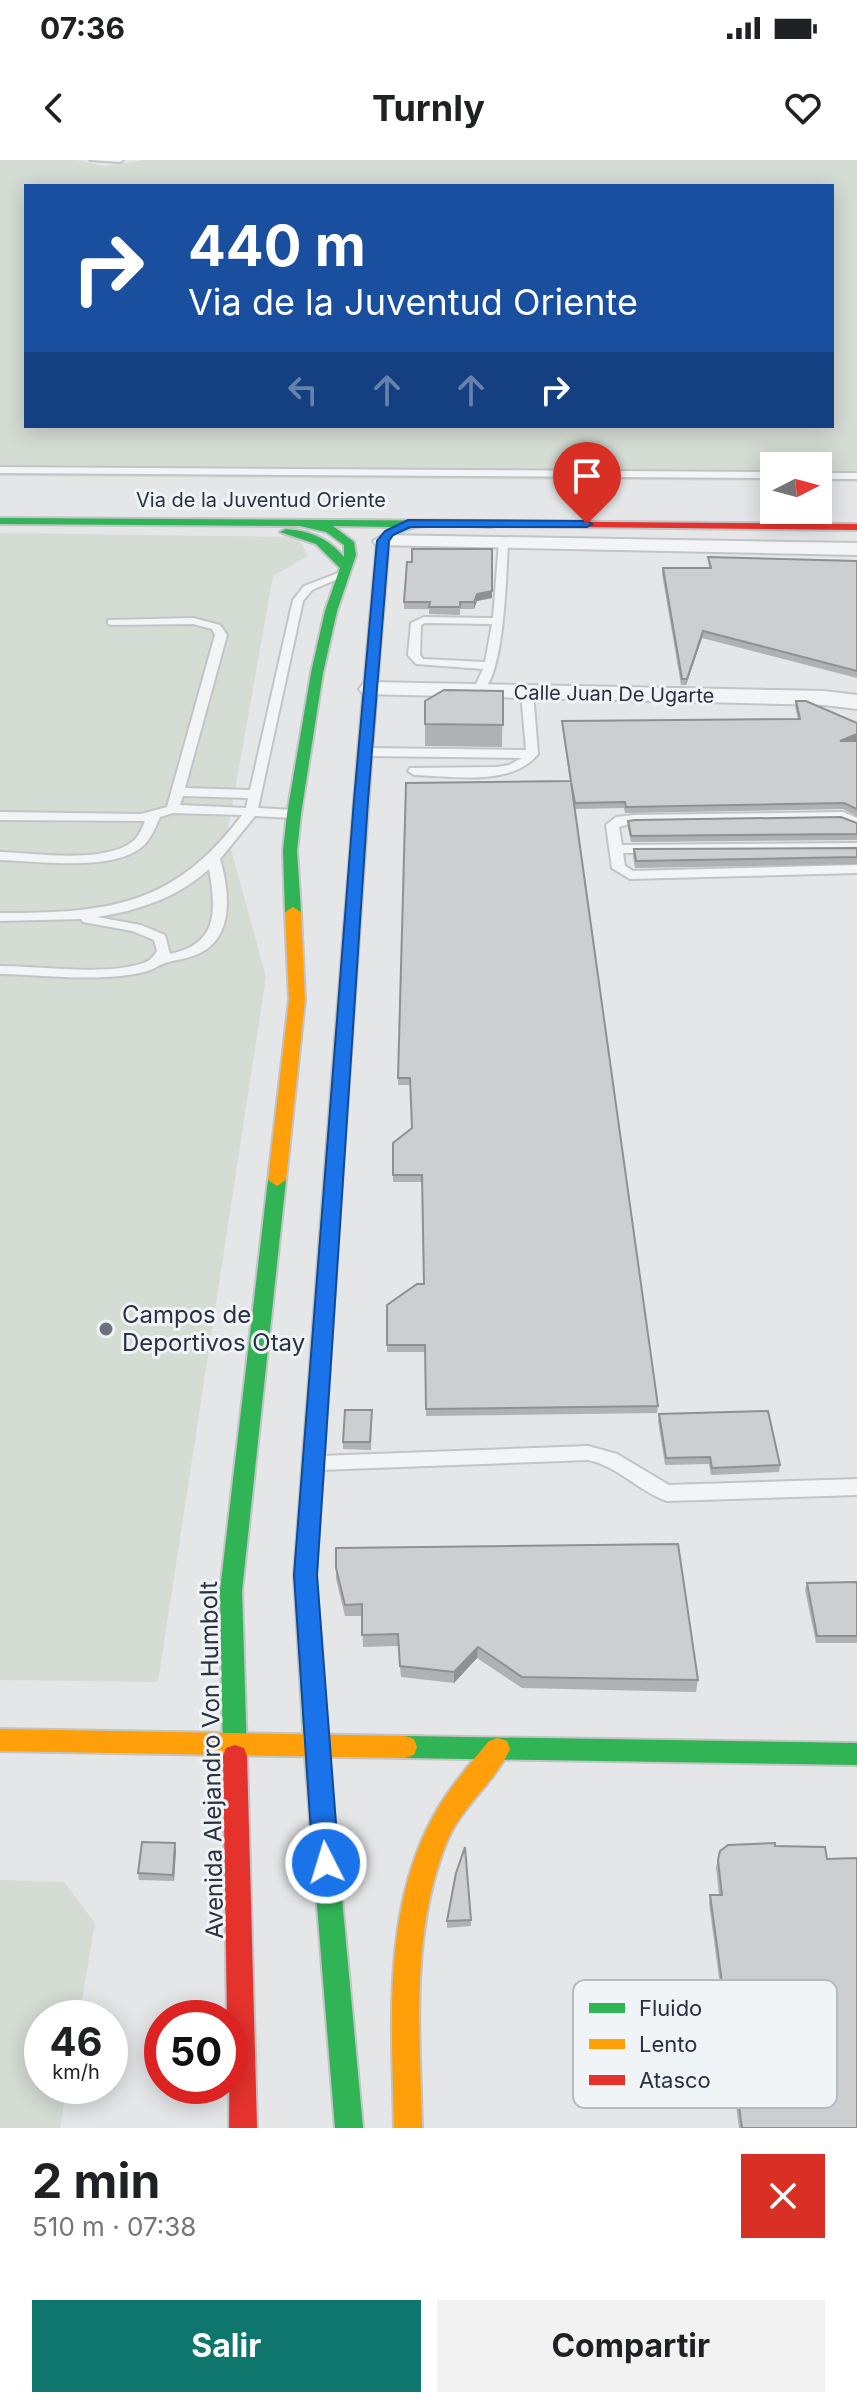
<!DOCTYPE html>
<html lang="es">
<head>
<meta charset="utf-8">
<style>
	body { margin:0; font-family:Inter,sans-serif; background:#f2f2f2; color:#202124; height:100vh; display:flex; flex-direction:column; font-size:30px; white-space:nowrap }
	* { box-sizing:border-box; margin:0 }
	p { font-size:26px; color:#757577 }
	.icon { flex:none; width:44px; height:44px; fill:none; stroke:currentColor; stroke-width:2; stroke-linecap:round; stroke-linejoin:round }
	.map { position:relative; height:1968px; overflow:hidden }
	.panel { display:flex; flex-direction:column; background:#fff; flex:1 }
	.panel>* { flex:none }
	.banner { position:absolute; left:24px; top:24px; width:810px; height:244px; border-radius:0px; box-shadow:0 4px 20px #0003; background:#1a4fa0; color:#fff; overflow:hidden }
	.needle { width:52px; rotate:84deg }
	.controls { position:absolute; left:760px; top:292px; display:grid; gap:16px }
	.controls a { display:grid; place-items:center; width:72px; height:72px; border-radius:0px; background:#fff; box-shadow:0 4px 20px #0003; font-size:40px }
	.speed { position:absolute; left:24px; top:1840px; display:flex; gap:16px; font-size:40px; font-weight:700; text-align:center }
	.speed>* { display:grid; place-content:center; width:104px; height:104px; border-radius:50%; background:#fff; box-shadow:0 4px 20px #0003; line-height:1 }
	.speed small { font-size:20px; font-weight:400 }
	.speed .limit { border:12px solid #d22; background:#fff; color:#111 }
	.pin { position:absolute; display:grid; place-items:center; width:68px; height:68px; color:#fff; margin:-82px -34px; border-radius:50% 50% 50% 0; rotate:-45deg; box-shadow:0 0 8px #0007 }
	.pin .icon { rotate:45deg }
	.me { position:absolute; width:88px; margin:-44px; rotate:355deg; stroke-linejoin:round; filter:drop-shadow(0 0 6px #0008) }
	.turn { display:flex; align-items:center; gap:28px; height:168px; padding:0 32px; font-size:36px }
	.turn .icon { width:104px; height:104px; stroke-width:2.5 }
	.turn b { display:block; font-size:56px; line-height:68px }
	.lanes { display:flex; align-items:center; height:76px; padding:0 32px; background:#0003; justify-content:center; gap:40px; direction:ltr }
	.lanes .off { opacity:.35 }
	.round { display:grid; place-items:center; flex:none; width:84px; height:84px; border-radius:0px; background:#f2f2f2 }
	.headline { display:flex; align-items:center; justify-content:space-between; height:136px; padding:0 32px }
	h1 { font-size:48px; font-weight:700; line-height:60px }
	.action { display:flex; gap:16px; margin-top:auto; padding:16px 32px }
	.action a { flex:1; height:92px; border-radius:0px; background:#0f766e; color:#fff; font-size:32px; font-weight:700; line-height:92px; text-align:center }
	.action a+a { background:#f2f2f2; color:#202124 }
	.status { display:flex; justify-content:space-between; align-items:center; height:56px; padding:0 40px; background:#fff; direction:ltr }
	.status svg { height:22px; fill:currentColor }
	header { display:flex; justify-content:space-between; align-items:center; height:104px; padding:0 32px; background:#fff; font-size:36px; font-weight:700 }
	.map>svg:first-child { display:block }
</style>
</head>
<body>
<div class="status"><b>07:36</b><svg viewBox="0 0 49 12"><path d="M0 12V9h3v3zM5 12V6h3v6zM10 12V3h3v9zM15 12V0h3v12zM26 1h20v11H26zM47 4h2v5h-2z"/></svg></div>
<header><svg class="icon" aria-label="back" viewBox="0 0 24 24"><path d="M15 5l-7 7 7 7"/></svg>Turnly<svg class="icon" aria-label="heart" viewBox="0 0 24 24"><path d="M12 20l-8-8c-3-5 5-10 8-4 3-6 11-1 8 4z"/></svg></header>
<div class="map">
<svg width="857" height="1968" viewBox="0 0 857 1968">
	<rect width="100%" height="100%" fill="#e4e6e8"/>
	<path fill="#d4dcd4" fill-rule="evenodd" d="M0 0H77L104 6 145 0H857V322L818 321V306H774V321L0 316ZM26 26H832V266H26Z
		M0 373 293 377 302 384 308 396 273 416 227 675 266 817 158 1522 0 1520Z
		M0 1720 64 1722 95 1763 79 1858H42V1926H67L60 1968H0Z"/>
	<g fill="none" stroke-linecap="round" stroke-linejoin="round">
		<g stroke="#c2c4c6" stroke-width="4">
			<path id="lane" d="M90 0H123L120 2Z
				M0 307 774 312V318L0 313Z
				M818 313H857V319H818Z
				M499 382 508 384C506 413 505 521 479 534L473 531 483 509 416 504 408 495 411 463 424 457 493 458ZM425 463 492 464 485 502 423 499 420 495 421 465Z
				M338 413 347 415 312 430 303 441 258 648 294 650 300 654 294 658 255 656 220 699C229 729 235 776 200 793 189 799 177 799 165 803 159 805 154 809 148 811 101 823 48 815 0 814V806C39 806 108 816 143 803 150 801 153 797 157 791L154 780 132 771 83 762 81 759 0 761V753C108 753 173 747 242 655L173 653 160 657C156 666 152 676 145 684 118 713 37 701 0 700V692C36 693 102 704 132 682 139 677 142 668 145 661L0 660V652L141 654 167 647 215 475 212 469 193 464 112 465 108 464V460L193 458 220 465 227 475 185 628 250 630 293 440 304 426ZM183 636 248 638 246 648 180 645ZM209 709C216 750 219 784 170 794L165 775 141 765 97 757C137 751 179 737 209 709Z
				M527 529 533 532 538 594C512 627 451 616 414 615L408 611 410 608 497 607 509 605 522 598 365 596 359 592 365 588 526 590 521 532Z
				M843 652 857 658V667L841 660 634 663 619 667 622 685 857 683V691L623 693 625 706 633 711 857 705V713L630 719 612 708 606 665 616 657 634 655Z
				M588 1286 617 1294 669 1325 857 1319V1335L667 1341C638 1331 618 1306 588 1300L319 1310 312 1308 309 1303 312 1298 319 1296Z"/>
		</g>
		<g stroke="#c2c4c6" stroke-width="4">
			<path id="street" d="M383 375 857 383V395L376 385 373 381Z
				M371 522 824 531 857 535V549L824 545 363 534 359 529 363 524Z"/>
		</g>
		<g stroke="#c2c4c6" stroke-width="4">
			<path id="fast" d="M0 358 492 361 498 364 492 367C465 367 406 358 389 381L372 591 365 595 358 591 377 381 392 367 333 366 354 382 356 395 337 451 323 513 301 654 297 691 301 752 293 757 285 752 283 691 287 654 311 513 325 451 340 408 316 384 280 372 286 369C310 371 328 378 344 397V385L326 372 300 366 0 364Z
				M335 988 344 994 316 1415 328 1585 363 1968H335L304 1585 294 1415 326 994Z
				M277 1014 286 1020 242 1431 247 1596 244 1604 235 1607 226 1604 223 1596 220 1431 268 1020Z
				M405 1576 857 1583V1605L405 1598 396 1595 393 1587 396 1579Z"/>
		</g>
		<g stroke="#c2c4c6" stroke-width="4">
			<path id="slow" d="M293 747 301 752 305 840 286 1020 277 1026 268 1020 289 840 285 752Z
				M0 1569 405 1576 414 1579 417 1587 414 1595 405 1598 0 1591Z
				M498 1578 507 1581 510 1589C495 1622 463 1645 448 1679 410 1770 420 1872 422 1968H394C392 1864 382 1749 434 1655 449 1628 469 1605 489 1581Z"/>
		</g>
		<g stroke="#c2c4c6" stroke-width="4">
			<path id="jam" d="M492 361 857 364V370L488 366 486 364Z
				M365 587 372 591 344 994 335 1000 326 994 358 591Z
				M235 1585 244 1588 247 1596 257 1968H229L230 1858H227L223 1596 226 1588Z"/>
		</g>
		<use href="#lane" fill="#f2f4f5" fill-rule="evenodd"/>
		<use href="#street" fill="#f2f4f5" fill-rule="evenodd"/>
		<use href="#fast" fill="#30b455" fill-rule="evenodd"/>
		<use href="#slow" fill="#ff9f0a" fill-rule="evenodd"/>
		<use href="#jam" fill="#e5322d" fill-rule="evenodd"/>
	</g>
	<path fill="#afb1b3" d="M708 397 857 401V518L702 478 686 525H681L662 414 663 408H709Z
		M492 438 477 441 474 449H460V455L429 454V449H404V442Z
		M503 531 502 587 425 586V541Z
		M796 541 857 563V580L854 581H857V656L843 649 625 653 624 648 575 649 658 1246 657 1253 426 1256 425 1192H387V1145L424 1124 422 1022H393V983L412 968 411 925H398L406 623 570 621 562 567V561L798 559 795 547Z
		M628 661 857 663V680L631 682 628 668Z
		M857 688V704L635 708 633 696 634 689Z
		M372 1250 371 1290 343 1289V1282Z
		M659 1254 780 1305 779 1312 711 1315 709 1304 665 1305 658 1261Z
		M336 1408 698 1520 696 1532 522 1528 477 1498 454 1523 401 1517 398 1486 363 1487 362 1456H345L336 1419Z
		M857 1422V1483H816L805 1430 807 1423Z
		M775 1686 827 1699 857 1968H739L709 1743 710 1735H719L716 1707 718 1700Z
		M176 1690 174 1721 139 1720 138 1713Z
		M471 1760V1766L447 1768V1761Z"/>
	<path fill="#8f9092" d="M492 431V438L477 441 474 449V442L477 434Z
		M703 471 702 478 686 525 687 519Z
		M857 574V580L839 587 840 581Z
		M478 1487 477 1498 454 1523V1512Z
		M175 1683 176 1690 174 1721 173 1715Z"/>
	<path fill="#ccced0" stroke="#8f9092" stroke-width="2" d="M412 389H492V431L477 434 474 442H460V447H429L430 442H404L407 402H412Z
		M708 397 857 401V511L703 471 687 519H682L663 408H711Z
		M444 530 503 531V565L425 564V541Z
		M796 541H806L857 563V574L840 581H857V649L844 643 626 647 625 642 575 643 571 622 658 1246 426 1249 425 1185H387V1145L417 1124H424L422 1015H393V983L412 968 410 918H398L406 623 571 621 562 561 800 559Z
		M841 657 857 663V674L631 676 628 661 635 660Z
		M857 688V697L636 701 634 689Z
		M345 1250H372L370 1282H343Z
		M768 1251 780 1305 712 1308 710 1297 666 1298 659 1254Z
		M678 1384 698 1520 522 1517 478 1487 454 1512 400 1506 398 1474 362 1475V1444L345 1445 336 1408V1388Z
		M857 1422V1476H817L807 1423Z
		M142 1682 175 1683 173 1715 138 1713Z
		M775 1683V1686L825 1687 827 1699 857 1698V1968H742L710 1735H722L718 1700 720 1691 728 1685Z
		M465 1687 471 1760 447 1761 456 1713Z"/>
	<path fill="#1a73e8" stroke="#114b97" stroke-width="2" d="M408 360 587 361 592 364 587 367H410L393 375 389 381 368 640 317 1415 339 1703 335 1712 326 1715 317 1712 313 1703 294 1415 354 640 377 381 385 371Z"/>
	<circle fill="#6b717b" stroke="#f1f4f7" stroke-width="3" cx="106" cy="1169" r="8"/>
	<g text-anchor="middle" stroke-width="6" stroke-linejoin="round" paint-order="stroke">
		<g font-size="20" fill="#2a3241" stroke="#f1f4f7">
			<text x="261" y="347">Via de la Juventud Oriente</text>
			<text transform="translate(614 534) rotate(1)" y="7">Calle Juan De Ugarte</text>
		</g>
		<g font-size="24" fill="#2a3241" stroke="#f1f4f7" text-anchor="start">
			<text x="122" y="1163">Campos de<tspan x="122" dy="28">Deportivos Otay</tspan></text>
		</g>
		<g font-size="24" fill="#2a3241" stroke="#f1f4f7">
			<text transform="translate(212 1600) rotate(-91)" y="8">Avenida Alejandro Von Humbolt</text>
		</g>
	</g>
	<rect x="573" y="1820" width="264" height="128" rx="12" fill="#f1f4f7" stroke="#b5bac0" stroke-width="2"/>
	<rect x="589" y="1843" width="36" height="10" fill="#30b455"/>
	<rect x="589" y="1879" width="36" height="10" fill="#ff9f0a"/>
	<rect x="589" y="1915" width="36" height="10" fill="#e5322d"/>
	<g font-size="22" fill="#2a3241">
		<text x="639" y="1856">Fluido</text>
		<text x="639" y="1892">Lento</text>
		<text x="639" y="1928">Atasco</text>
	</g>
</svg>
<div class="controls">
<a><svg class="needle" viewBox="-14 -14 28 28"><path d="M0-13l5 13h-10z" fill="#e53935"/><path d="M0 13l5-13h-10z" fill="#757577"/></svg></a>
</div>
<div class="speed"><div>46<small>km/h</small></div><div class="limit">50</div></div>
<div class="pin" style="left:587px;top:364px;background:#d93025"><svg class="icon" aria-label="arrive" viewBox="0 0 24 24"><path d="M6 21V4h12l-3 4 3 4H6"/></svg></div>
<svg class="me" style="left:326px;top:1703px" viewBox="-20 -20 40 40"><circle r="17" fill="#1a73e8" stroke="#fff" stroke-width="3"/><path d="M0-11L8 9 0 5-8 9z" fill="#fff"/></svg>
<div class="banner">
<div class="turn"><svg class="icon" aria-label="right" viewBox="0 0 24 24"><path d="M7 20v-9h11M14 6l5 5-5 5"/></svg><div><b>440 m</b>Via de la Juventud Oriente</div></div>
<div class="lanes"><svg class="icon off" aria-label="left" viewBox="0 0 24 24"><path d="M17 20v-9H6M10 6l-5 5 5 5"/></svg><svg class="icon off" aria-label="ahead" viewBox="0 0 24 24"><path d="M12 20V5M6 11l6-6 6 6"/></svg><svg class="icon off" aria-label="ahead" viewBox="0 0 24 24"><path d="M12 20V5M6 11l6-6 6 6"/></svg><svg class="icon" aria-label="right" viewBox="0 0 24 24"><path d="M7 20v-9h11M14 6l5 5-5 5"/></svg></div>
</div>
</div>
<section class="panel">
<div class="headline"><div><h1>2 min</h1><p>510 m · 07:38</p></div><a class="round" style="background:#d93025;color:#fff"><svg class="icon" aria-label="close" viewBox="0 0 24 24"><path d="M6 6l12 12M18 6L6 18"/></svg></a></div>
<div class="action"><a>Salir</a><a>Compartir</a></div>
</section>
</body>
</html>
